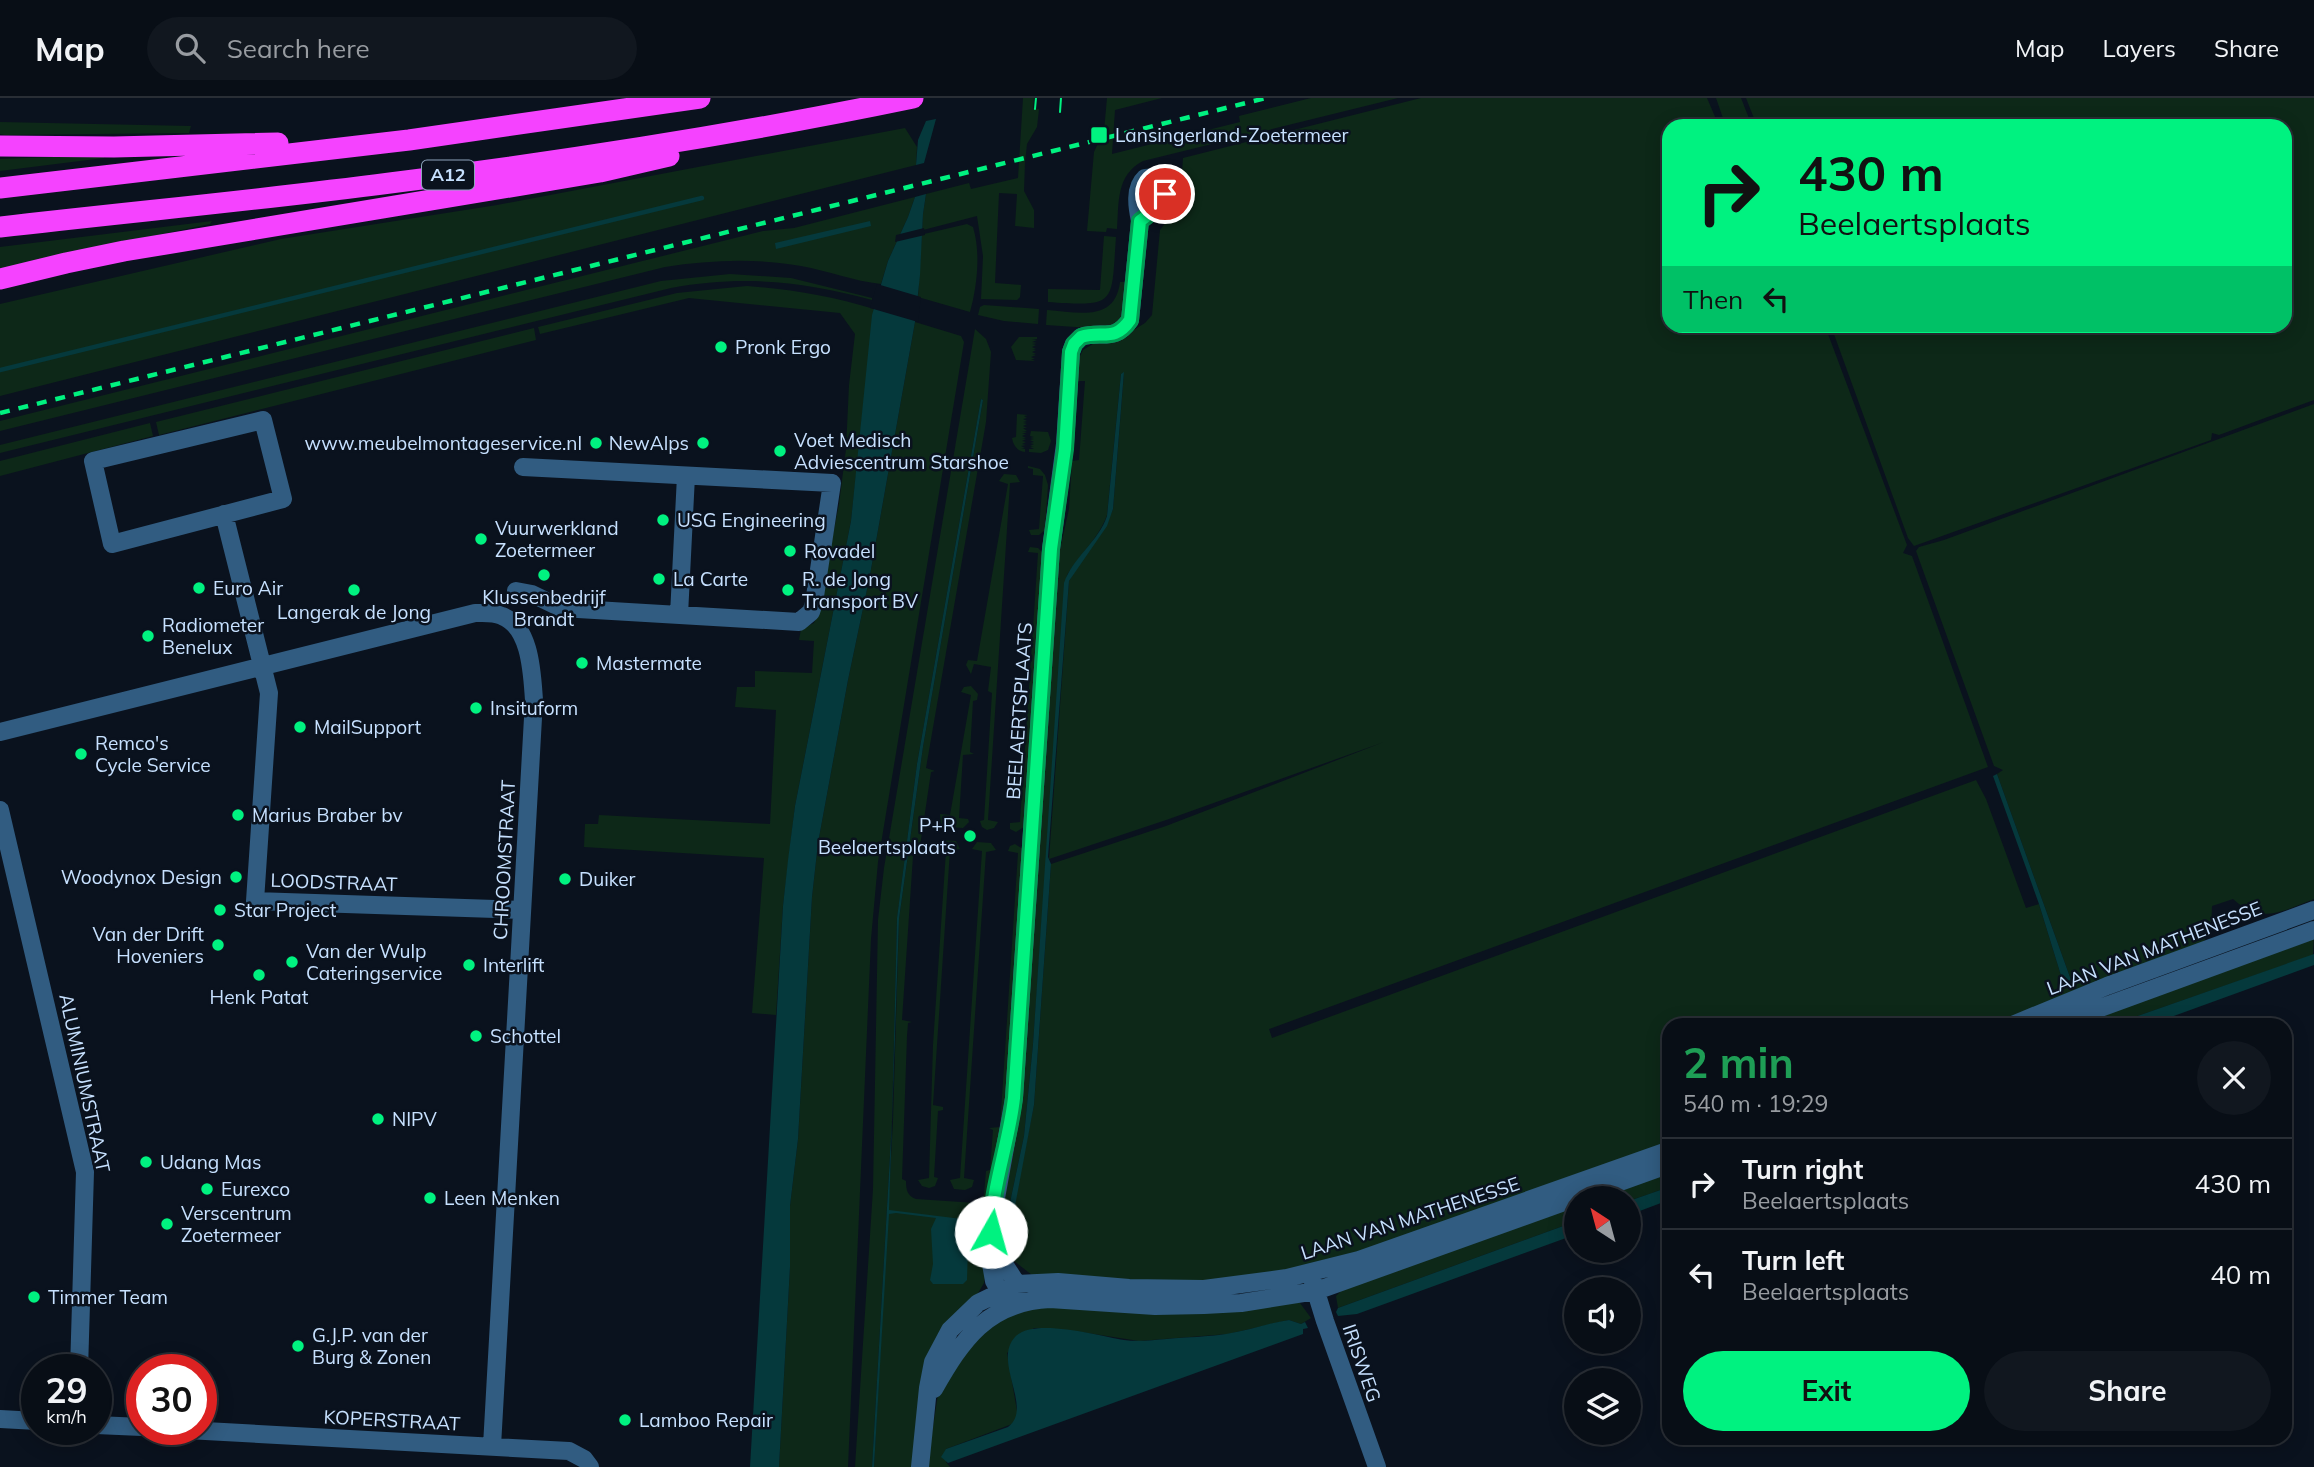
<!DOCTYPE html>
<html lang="en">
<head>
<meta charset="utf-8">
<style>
	body { margin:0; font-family:Mulish,sans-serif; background:#11171f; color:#f1f3f6; height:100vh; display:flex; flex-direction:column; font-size:26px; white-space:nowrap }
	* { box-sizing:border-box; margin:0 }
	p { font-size:23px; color:#989ca1 }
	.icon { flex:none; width:38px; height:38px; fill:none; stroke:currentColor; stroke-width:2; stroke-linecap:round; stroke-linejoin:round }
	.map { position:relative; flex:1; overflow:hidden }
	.drawer { position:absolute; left:1662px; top:920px; width:630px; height:427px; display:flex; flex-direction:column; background:#080e16; border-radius:21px; box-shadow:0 4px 18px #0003,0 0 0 2px #292e35 }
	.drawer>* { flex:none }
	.hud { position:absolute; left:1662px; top:21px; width:630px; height:214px; border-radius:21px; box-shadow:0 4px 18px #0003,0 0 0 2px #292e35; background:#00f280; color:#111; overflow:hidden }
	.needle { width:46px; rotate:324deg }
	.fabs { position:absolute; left:1564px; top:1088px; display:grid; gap:14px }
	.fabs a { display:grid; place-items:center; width:77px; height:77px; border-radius:50%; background:#080e16; box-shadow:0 4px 18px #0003,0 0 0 2px #292e35; font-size:35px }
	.speed { position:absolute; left:21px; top:1256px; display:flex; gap:14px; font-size:35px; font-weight:700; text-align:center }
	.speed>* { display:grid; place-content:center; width:91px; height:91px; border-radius:50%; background:#080e16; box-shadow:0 4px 18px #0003,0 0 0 2px #292e35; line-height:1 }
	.speed small { font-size:18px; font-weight:400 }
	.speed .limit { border:10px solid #d22; background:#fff; color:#111 }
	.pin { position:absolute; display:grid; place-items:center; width:60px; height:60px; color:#fff; margin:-30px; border:4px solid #fff; border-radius:50%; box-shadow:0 2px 7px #0007 }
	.me { position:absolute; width:77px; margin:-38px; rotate:7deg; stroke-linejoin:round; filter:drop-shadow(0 0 5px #0008) }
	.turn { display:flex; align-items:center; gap:24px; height:147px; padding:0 21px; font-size:32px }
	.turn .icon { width:91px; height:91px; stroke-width:2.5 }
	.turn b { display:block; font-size:49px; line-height:60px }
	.then { display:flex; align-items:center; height:66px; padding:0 21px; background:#0003; gap:14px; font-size:26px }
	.round { display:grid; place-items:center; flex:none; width:74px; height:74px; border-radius:37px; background:#11171f }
	.summary { display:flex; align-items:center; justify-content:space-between; height:119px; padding:0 21px }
	h1 { font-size:42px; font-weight:700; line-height:52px; color:#1e9e55 }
	.cta { display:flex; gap:14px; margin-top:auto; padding:14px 21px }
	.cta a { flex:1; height:80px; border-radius:42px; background:#00f280; color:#111; font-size:28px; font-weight:700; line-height:80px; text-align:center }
	.cta a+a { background:#11171f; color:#f1f3f6 }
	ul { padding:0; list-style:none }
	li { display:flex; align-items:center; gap:21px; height:91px; padding:0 21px; border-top:2px solid #292e35 }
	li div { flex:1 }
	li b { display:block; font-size:26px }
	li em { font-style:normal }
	header { display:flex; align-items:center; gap:42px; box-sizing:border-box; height:98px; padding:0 35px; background:#080e16; border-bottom:2px solid #292e35 }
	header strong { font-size:33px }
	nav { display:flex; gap:38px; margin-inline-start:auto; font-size:24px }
	.search { width:490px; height:63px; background:#11171f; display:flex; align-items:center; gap:18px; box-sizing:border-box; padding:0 24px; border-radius:38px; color:#989ca1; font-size:26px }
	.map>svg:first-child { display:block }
</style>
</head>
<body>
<header>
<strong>Map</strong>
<div class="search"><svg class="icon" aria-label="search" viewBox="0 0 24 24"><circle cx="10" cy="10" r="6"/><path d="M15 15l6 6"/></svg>Search here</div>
<nav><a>Map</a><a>Layers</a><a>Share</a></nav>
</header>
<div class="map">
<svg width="2314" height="1369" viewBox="0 0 2314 1369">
	<rect width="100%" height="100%" fill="#0a121e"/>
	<path fill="#0d2818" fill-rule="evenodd" d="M1023 0H1034L1033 10 1039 11 1037 29 1027 46 1025 64 1024 93 1034 112V130L1015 128 1017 96 999 95 995 185 1021 187 1020 199 1017 202 981 201 983 158 977 118 923 132 924 136 967 126 973 129C981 155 977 189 970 214L918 199 923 116 926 96 969 85 971 91 1018 80Z
		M1107 0H1162L1115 12 1112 56 1240 24 1239 18 1311 0H1398L1143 63C1116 77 1119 104 1117 131L1107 130 1106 134 1087 133 1094 54 1104 33Z
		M1421 0H1707L1719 28 1725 26 1716 0H1741L1752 28H1670V228H1825L1907 447 1903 455 1912 458 1988 669 1269 931 1272 940 1976 682 1986 701 2026 810 2039 806 2063 884 2071 882 1997 676 2003 672 1994 668 1916 453 1919 449 1944 442 2314 306V801C2283 813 2261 827 2233 801L2212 808 2211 832 2202 846 2046 911 1999 927 1670 928 1669 1045 1332 1164 1295 1172 1168 1187 1032 1177 1005 1156 1000 1138 1001 1110 1020 1014 1059 456 1069 411 1072 363 1079 362 1085 283H1076L1078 262 1083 252 1093 246 1127 236 1145 225 1152 217 1160 132 1176 111 1181 89 1183 60ZM1124 275 1113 411C1103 438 1083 458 1069 483L1049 761 1169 721 1384 644 1166 728 1051 766 1034 1007 1015 1102 1013 1134 1008 1142V1114L1024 1038 1033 946 1067 477C1079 458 1100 438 1107 417L1121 276Z
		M1746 0H2314V302L2219 337 2212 335 2211 342 1914 448 1908 440 1831 228H2286V28H1757Z
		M0 24 191 28 189 35 5 37 0 36Z
		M905 30 917 49 916 67 0 298V206L281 141 497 107Z
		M104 57V60L0 73V61Z
		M915 99 908 119 888 163 881 186C854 183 828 173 801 168 756 160 710 162 665 169L0 333V323L763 133 794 130Z
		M212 123 210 126 66 156 0 173V149Z
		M1104 138 1116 139C1111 206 1118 209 1048 204V191L1100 192Z
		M730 176 791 180 872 200V202C802 183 742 177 671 190L0 355V347L661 183Z
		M1120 184H1125L1122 222 1105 231 1046 227 1047 212C1077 214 1115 225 1120 184Z
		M747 188C791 191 832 198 874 211L851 423 795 708 783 808 776 917 752 915 764 760 584 749 585 726H598L599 717 770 726 776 612 735 609 737 589H755V573L812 575 814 543 799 542 801 531 814 525 819 509 839 406 846 351 849 287 855 236 840 215 689 200 540 236 538 229 677 195Z
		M984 207 1039 211 1038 226 1004 223 978 217 980 209Z
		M915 224 961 238 964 244 878 764 871 841 848 1369H779L790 1169V1108L798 1041 812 799 818 745 848 582 870 477Z
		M534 230 536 242 159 337 156 324Z
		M975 231 986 241 991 254 986 324 926 670 935 673 931 674 919 755 923 757 913 758 902 922 912 924 908 925 907 938 902 1081 906 1083C906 1091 907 1098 916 1101L976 1105 984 1097 986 1073 990 1072 993 1032 989 1030 1000 1029 1018 755 1008 753 1010 748 1015 746 1023 751 1007 1007 984 1185 974 1202 957 1219 912 1369H874L893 1023 899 821 923 649 983 302 981 301 917 666 897 821 892 1023 872 1369H855L873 1091 878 822 884 770Z
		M1019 239H1037V241H1032L1037 242 1032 244 1037 245 1032 246 1036 247 1032 249 1036 251H1032L1036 252 1032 254 1036 256H1032L1036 257 1031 259 1035 261H1031L1035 263 1016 262 1011 249Z
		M1017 316 1028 317 1024 318 1027 320 1023 321 1027 323H1023L1027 324 1023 325 1027 326 1023 328 1027 330H1023L1027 333H1022L1027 334 1022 336H1026L1022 338 1026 340H1022L1026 341 1022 343 1026 344 1022 346 1026 347 1021 348 1025 350H1021L1025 351V354C1017 353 1013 347 1012 340L1016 339Z
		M150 325 153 338 0 378V363Z
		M1031 333 1048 334 1051 343 1048 352 1041 355 1029 354V351H1034L1030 349H1034L1030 348 1034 346 1030 345 1034 344 1030 342 1034 341 1030 340 1034 339 1030 338Z
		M1028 368 1040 371 1045 377 1048 387 1045 432 1039 437H1031L1029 432 1039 431 1043 378 1033 377V371L1028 370Z
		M1004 376 1016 377 1020 384 1010 385 988 722 998 724 994 730 987 732 982 729 980 723 984 722 992 595 988 593 991 569 974 566 971 576 966 567 968 562 977 563 1008 386 999 383Z
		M1030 449 1038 450 1043 455 1024 729 1016 734 1010 731V725L1020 724 1038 455 1028 454Z
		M971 588 978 596 977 602 973 603 970 654 974 656 963 657 959 720 968 721 969 724 963 730 947 729 941 726 940 716 950 717 971 597 961 594 964 589Z
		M941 742 956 743 960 751 950 752 933 1007 943 1009V1012L938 1013 934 1079 938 1080 935 1088 929 1090 922 1088 918 1082 929 1080 933 947 946 753 935 751Z
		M977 744 991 745 996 752 986 754 964 1080 974 1082 972 1089 965 1092 954 1091 950 1082 960 1080 982 753 972 751Z
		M2314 835 2313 857 2112 927 2061 928Z
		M1669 1070V1089L1629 1103V1101H1584Z
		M1577 1103V1123L1338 1210 1336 1198 1342 1192Z
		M1277 1202 1300 1205 1311 1220 1301 1226 1289 1222 1228 1236 1139 1243 1081 1234 1034 1230 1007 1255 1017 1313V1319L1012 1326 946 1351V1364L950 1369H927L938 1296 983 1230 1033 1207Z"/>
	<path fill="#05393c" d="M936 21 924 65 916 67 918 42 926 23Z
		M926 96 923 116 920 177 915 224 870 477 848 582 818 745 812 799 798 1041 790 1108V1169L779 1369H750L783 808 788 762 795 708 851 423 872 217 888 163 908 119 915 99Z
		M870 123 871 128 776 151 775 145Z
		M1124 274 1113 411 1107 428 1069 483 1048 759 1051 766 1034 1007 1012 1124 1013 1134 1016 1142 1010 1145 1006 1128 1008 1114 1024 1038 1033 946 1064 485C1073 459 1099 443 1107 418L1121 276Z
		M981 301 983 302 923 649 899 821 889 1112 970 1122 972 1125 968 1144 965 1146 968 1149 967 1182 963 1186H933L930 1182 933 1166 931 1131 936 1120 896 1115 889 1116 874 1369H872L892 1023 897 820 917 666Z
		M1997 676 2071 882 2063 884 2039 806 1993 678Z
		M2314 856V867L2149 927H2112Z
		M1669 1089V1102L1629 1117V1103Z
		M1577 1123V1136L1357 1216 1338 1218 1336 1214 1338 1210Z
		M1289 1222 1301 1226 1305 1224 1308 1230 1303 1231V1236L948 1365 941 1359 946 1351 1008 1329C1034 1310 992 1264 1015 1239 1033 1219 1099 1238 1124 1242 1138 1244 1153 1242 1167 1241 1187 1239 1207 1239 1226 1236 1247 1233 1268 1225 1289 1222Z"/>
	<path fill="#0a121e" d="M924 130 925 137 895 144 896 137Z
		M877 186 921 199 918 224 870 210Z"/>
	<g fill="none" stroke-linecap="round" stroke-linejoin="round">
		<path stroke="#05393c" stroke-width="4.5" d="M0 272 702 100"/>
		<path stroke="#315c81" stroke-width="18" d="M263 322 283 401 112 446 93 363Z
			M224 416 269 595 255 803 522 812
			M516 493 532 496 561 510 799 524 811 514 814 505 832 385 523 369
			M679 517 686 378
			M0 634 475 515C484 515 494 514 502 518 531 529 532 576 534 602L492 1348
			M0 712 85 1074 79 1272
			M2010 928 2107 888 2314 812
			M2051 928 2314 832
			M992 1147 1017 1186V1196
			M1313 1184 1325 1223 1377 1369
			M1017 1206 1000 1194 994 1183 990 1160 991 1128 1014 1000 1051 451 1065 346 1071 254 1074 246 1081 239C1102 232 1114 245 1130 222L1140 123C1137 109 1134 90 1145 80L1156 79 1164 85C1169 101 1152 114 1140 123
			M934 1291C962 1242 987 1204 1050 1201L1155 1208 1204 1207 1241 1205 1316 1193 1670 1066
			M0 1321 37 1323
			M96 1327 142 1329
			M187 1332 569 1353 584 1361 590 1369
			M920 1369 928 1290 933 1264 950 1232 978 1205 1017 1186 1058 1184 1129 1190 1204 1191 1287 1180 1359 1162 1670 1052"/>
		<path stroke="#f542ff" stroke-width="21" d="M0 48 114 49 278 45
			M0 90 409 42 700 0
			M0 129C130 114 260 102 390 85 565 63 740 36 913 0
			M0 181 66 165 124 153 600 74 669 58"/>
		<path stroke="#00f280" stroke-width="2" d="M1035 11 1036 0
			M1060 14 1061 0"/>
		<path stroke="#00f280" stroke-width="4.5" stroke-dasharray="10 9" stroke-linecap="butt" d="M0 315 1266 0"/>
	</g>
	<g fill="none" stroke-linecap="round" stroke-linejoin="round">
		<g stroke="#009d53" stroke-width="18">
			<path id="route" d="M991 1134C991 1091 1009 1045 1014 1000L1051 451 1065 351 1071 254 1074 246 1081 239C1102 232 1114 245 1130 222L1140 123 1152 114 1165 96"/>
		</g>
		<use href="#route" stroke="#00f280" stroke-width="12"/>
	</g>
	<g fill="#00f280" stroke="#0a121e" stroke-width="2.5">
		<rect x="1090" y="28" width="18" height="18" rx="3.5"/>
		<circle cx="721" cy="249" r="7"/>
		<circle cx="596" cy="345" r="7"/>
		<circle cx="703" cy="345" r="7"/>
		<circle cx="780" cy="353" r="7"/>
		<circle cx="663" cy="422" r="7"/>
		<circle cx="481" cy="441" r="7"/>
		<circle cx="790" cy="453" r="7"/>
		<circle cx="544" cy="477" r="7"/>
		<circle cx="659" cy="481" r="7"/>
		<circle cx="199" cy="490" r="7"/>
		<circle cx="354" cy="492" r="7"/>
		<circle cx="788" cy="492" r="7"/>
		<circle cx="148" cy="538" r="7"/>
		<circle cx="582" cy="565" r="7"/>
		<circle cx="476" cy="610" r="7"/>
		<circle cx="300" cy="629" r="7"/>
		<circle cx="81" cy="656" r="7"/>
		<circle cx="238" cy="717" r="7"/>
		<circle cx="970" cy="738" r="7"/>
		<circle cx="236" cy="779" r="7"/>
		<circle cx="565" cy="781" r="7"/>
		<circle cx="220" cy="812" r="7"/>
		<circle cx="218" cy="847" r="7"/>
		<circle cx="292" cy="864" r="7"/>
		<circle cx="469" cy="867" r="7"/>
		<circle cx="259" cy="877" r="7"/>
		<circle cx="476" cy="938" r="7"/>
		<circle cx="378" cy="1021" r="7"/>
		<circle cx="146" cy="1064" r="7"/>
		<circle cx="207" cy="1091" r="7"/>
		<circle cx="430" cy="1100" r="7"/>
		<circle cx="167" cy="1126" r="7"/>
		<circle cx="34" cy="1199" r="7"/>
		<circle cx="298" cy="1248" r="7"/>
		<circle cx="625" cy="1322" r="7"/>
	</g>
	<g text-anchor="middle" stroke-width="5" stroke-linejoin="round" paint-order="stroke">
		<rect fill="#0a121e" stroke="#8ea3bc" stroke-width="2" x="422" y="62.5" width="52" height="29" rx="5"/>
		<g font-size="18" font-weight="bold" fill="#c7e1ff">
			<text x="448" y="83">A12</text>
		</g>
		<g font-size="19" fill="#c7e1ff" stroke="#0a121e" text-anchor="start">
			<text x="1115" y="44">Lansingerland-Zoetermeer</text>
			<text x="735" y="256">Pronk Ergo</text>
			<text x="794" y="349">Voet Medisch<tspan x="794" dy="22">Adviescentrum Starshoe</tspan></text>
			<text x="582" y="352" text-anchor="end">www.meubelmontageservice.nl</text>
			<text x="689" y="352" text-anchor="end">NewAlps</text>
			<text x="677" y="429">USG Engineering</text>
			<text x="495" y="437">Vuurwerkland<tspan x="495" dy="22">Zoetermeer</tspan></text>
			<text x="804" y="460">Rovadel</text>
			<text x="673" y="488">La Carte</text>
			<text x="802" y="488">R. de Jong<tspan x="802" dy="22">Transport BV</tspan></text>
			<text x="213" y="497">Euro Air</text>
			<text x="544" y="506" text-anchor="middle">Klussenbedrijf<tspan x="544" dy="22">Brandt</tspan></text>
			<text x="354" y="521" text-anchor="middle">Langerak de Jong</text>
			<text x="162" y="534">Radiometer<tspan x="162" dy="22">Benelux</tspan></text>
			<text x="596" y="572">Mastermate</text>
			<text x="490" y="617">Insituform</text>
			<text x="314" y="636">MailSupport</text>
			<text x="95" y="652">Remco's<tspan x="95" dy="22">Cycle Service</tspan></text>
			<text x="252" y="724">Marius Braber bv</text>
			<text x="956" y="734" text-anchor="end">P+R<tspan x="956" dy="22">Beelaertsplaats</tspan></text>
			<text x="222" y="786" text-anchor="end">Woodynox Design</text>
			<text x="579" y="788">Duiker</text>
			<text x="234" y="819">Star Project</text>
			<text x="204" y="843" text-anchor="end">Van der Drift<tspan x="204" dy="22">Hoveniers</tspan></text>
			<text x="306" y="860">Van der Wulp<tspan x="306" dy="22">Cateringservice</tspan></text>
			<text x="483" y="874">Interlift</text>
			<text x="259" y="906" text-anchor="middle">Henk Patat</text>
			<text x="490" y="945">Schottel</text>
			<text x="392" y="1028">NIPV</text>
			<text x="160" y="1071">Udang Mas</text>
			<text x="221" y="1098">Eurexco</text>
			<text x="444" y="1107">Leen Menken</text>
			<text x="181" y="1122">Verscentrum<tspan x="181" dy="22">Zoetermeer</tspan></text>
			<text x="48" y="1206">Timmer Team</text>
			<text x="312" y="1244">G.J.P. van der<tspan x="312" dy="22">Burg &amp; Zonen</tspan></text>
			<text x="639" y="1329">Lamboo Repair</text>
		</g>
		<g font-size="19" fill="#c7e1ff" stroke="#0a121e">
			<text transform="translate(1019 613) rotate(-86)" y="7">BEELAERTSPLAATS</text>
			<text transform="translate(504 762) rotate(-87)" y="7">CHROOMSTRAAT</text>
			<text transform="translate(334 784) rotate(2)" y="7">LOODSTRAAT</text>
			<text transform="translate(2154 850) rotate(-21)" y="7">LAAN VAN MATHENESSE</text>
			<text transform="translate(85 985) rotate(78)" y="7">ALUMINIUMSTRAAT</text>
			<text transform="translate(1410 1120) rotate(-18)" y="7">LAAN VAN MATHENESSE</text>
			<text transform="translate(1362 1265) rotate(71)" y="7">IRISWEG</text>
			<text transform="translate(392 1322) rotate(3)" y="7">KOPERSTRAAT</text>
		</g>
	</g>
</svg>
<div class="fabs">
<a><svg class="needle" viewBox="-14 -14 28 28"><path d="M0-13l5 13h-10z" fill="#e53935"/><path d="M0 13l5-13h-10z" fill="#989ca1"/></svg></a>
<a><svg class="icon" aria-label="sound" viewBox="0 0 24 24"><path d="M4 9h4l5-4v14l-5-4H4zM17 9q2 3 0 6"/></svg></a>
<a><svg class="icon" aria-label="layers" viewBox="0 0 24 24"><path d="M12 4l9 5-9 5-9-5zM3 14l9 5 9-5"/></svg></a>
</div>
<div class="speed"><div>29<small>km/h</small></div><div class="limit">30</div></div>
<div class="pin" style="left:1165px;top:96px;background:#d93025"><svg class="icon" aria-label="arrive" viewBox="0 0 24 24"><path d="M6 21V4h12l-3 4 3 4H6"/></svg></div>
<svg class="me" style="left:991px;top:1134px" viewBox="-20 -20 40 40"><circle r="19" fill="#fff"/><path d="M0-13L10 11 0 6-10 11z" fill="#00f280"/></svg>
<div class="hud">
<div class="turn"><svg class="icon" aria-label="right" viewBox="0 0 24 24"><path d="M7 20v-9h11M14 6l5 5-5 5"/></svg><div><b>430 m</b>Beelaertsplaats</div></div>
<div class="then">Then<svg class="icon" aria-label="left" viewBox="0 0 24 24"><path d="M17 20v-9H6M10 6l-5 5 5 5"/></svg></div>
</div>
<section class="drawer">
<div class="summary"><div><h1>2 min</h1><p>540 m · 19:29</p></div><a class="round"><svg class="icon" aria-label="close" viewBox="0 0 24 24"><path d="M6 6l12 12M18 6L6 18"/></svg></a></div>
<ul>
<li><svg class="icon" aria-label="right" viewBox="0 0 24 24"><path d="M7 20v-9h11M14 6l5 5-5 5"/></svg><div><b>Turn right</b><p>Beelaertsplaats</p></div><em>430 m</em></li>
<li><svg class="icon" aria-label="left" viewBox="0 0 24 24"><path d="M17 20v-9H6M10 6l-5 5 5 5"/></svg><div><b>Turn left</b><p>Beelaertsplaats</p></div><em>40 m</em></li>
</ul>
<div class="cta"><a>Exit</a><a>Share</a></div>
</section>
</div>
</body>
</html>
